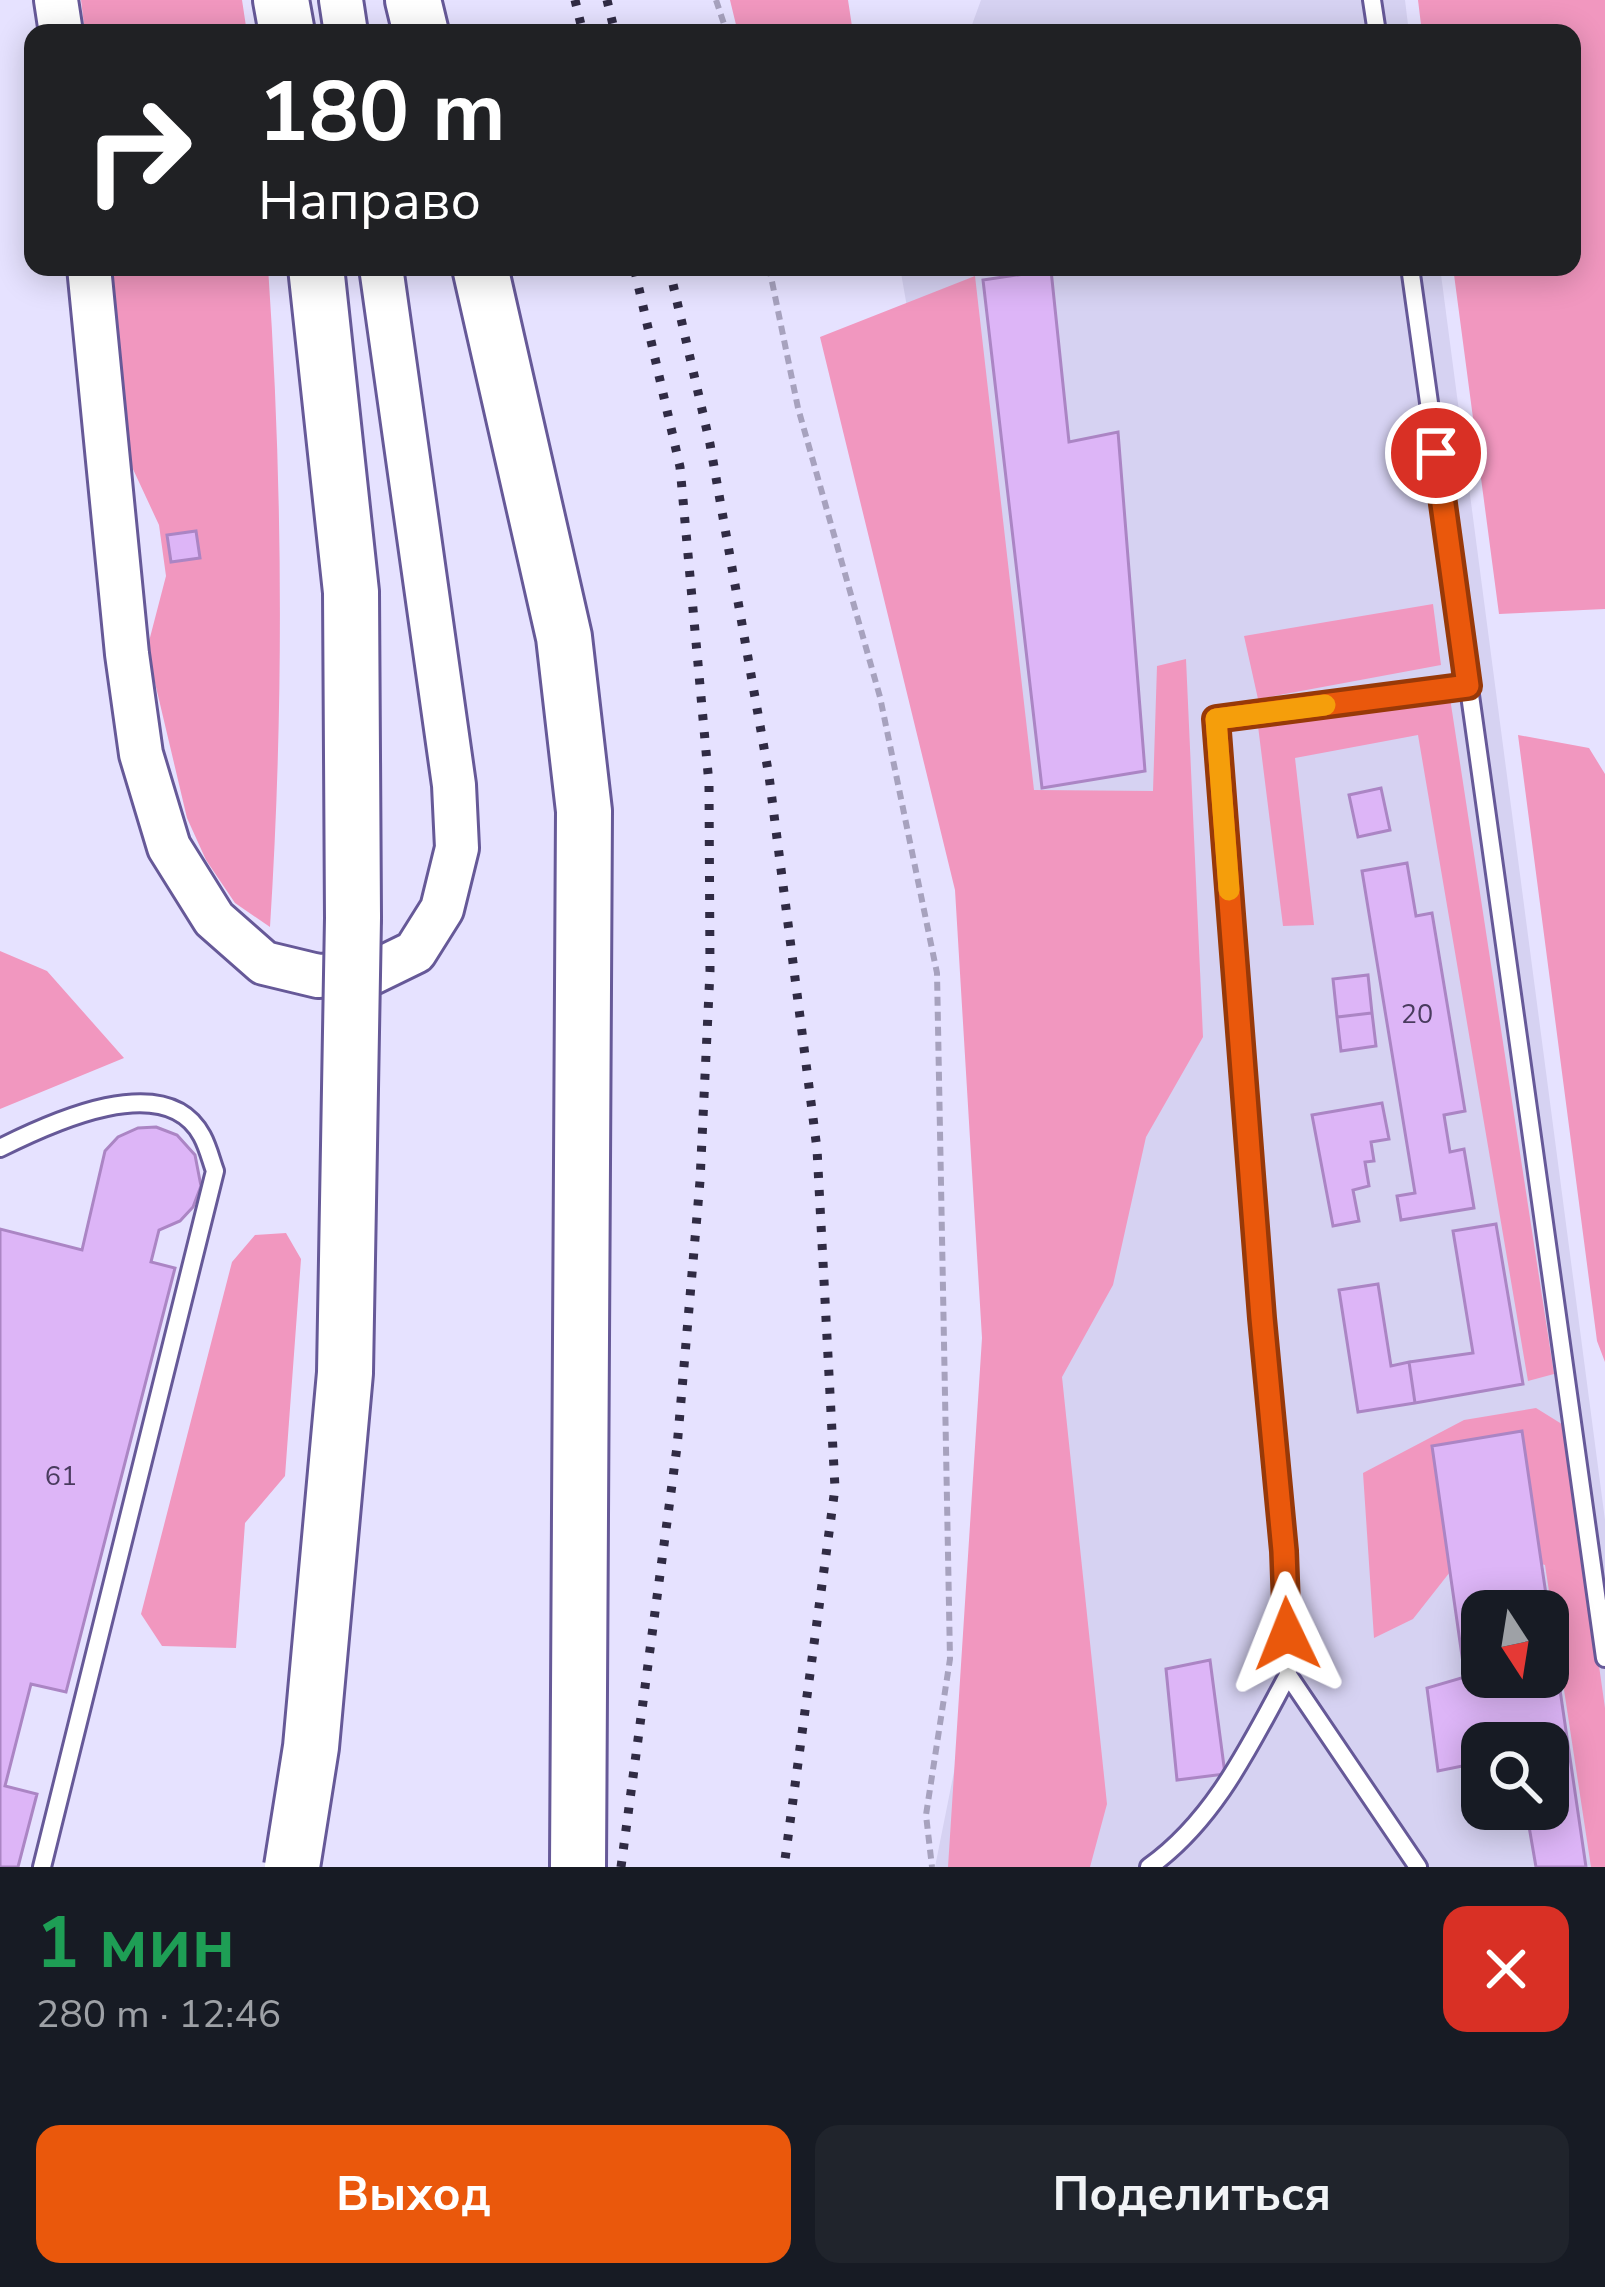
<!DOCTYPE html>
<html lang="ru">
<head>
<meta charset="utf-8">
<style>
	body { margin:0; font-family:"Nunito Sans",sans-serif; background:#20242c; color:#f1f3f6; height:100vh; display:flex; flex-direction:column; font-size:45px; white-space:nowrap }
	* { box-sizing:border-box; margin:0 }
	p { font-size:39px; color:#9ea1a6 }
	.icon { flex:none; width:66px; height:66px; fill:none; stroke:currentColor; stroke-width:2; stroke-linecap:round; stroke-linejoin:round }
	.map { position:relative; height:1867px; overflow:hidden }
	.drawer { display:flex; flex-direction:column; background:#171b24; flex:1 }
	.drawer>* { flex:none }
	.guide { position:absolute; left:24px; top:24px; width:1557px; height:252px; border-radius:24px; box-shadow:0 6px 30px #0003; background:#202124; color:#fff; overflow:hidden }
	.needle { width:78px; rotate:168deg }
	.controls { position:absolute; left:1461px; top:1590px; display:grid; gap:24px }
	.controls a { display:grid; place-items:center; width:108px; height:108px; border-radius:24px; background:#171b24; box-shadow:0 6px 30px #0003; font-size:60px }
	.pin { position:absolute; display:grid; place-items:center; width:102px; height:102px; color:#fff; margin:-51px; border:6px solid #fff; border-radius:50%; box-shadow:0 3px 12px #0007 }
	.me { position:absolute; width:132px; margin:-66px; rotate:358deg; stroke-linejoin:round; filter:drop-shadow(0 0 9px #0008) }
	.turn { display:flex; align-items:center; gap:42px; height:252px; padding:0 36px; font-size:54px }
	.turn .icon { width:156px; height:156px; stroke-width:2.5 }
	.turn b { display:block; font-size:84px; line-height:102px }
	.round { display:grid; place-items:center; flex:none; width:126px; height:126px; border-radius:24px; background:#20242c }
	.overview { display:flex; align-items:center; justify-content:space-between; height:204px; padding:0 36px }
	h1 { font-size:72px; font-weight:700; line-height:90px; color:#1e9e55 }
	.button { display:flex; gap:24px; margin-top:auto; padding:24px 36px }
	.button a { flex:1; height:138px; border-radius:24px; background:#ea580c; color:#fff; font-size:48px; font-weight:700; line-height:138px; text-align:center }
	.button a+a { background:#20242c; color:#f1f3f6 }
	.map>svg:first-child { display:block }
</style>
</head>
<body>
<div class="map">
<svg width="1605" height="1867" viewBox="0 0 1605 1867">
	<rect width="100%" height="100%" fill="#e6e2ff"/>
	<path fill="#d6d2f2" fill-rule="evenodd" d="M981 0H1405L1409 33H969Z
		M900 267H1440L1605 1520V1867H935L1065 1215ZM1482 1611H1548V1677H1482ZM1482 1743H1548V1809H1482Z"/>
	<path fill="#f197bf" d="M81 0H242L247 33H85Z
		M730 0H848L853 33H738Z
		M1418 0H1605V609L1499 614 1453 267H1572V33H1422Z
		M110 267H268C283 486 284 708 270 927L235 903 206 860 187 818 147 649 166 576 159 525 132 467Z
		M975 276 1034 790 1153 791 1157 666 1186 659 1203 1037 1146 1137 1113 1285 1062 1377 1107 1804 1090 1867H948L982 1338 955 890 820 337Z
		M1433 604 1441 665 1258 699 1244 636Z
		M1450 698 1554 1374 1528 1381 1418 735 1295 758 1314 925 1283 926 1258 726Z
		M1518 735 1589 748 1605 774V1362L1597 1341Z
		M0 951 47 971 124 1058 0 1109Z
		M286 1233 301 1259 285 1476 245 1523 236 1648 162 1646 141 1614 232 1262 255 1235Z
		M1536 1408 1565 1426 1605 1708V1867H1591L1545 1565 1472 1544 1413 1619 1374 1638 1363 1473 1464 1420Z"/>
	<path fill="#ddb5f7" stroke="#ab85c4" stroke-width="3" fill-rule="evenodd" d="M1051 270 1069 442 1118 432 1145 771 1042 788 983 280Z
		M196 531 200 558 171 562 167 535Z
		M1381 788 1390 830 1358 837 1349 795Z
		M1407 863 1416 916 1432 913 1465 1111 1444 1115 1450 1152 1464 1149 1474 1208 1401 1220 1397 1196 1415 1193 1362 871Z
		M1368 975 1372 1013 1337 1017 1333 979Z
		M1372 1013 1376 1046 1341 1051 1337 1017Z
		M1382 1103 1389 1139 1371 1142 1374 1161 1365 1162 1369 1186 1353 1190 1359 1221 1333 1226 1312 1115Z
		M156 1127 177 1135 195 1155 201 1186 193 1207 180 1221 159 1230 151 1262 175 1268 66 1692 31 1684 5 1786 37 1794 18 1867H0V1229L82 1250 105 1151 118 1137 138 1128Z
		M1496 1224 1523 1384 1415 1403 1409 1362 1473 1353 1453 1231Z
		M1378 1284 1391 1366 1409 1362 1415 1403 1358 1412 1339 1290Z
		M1522 1431 1586 1867H1536L1526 1809H1548V1743H1482V1762L1438 1771 1427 1688 1465 1677 1432 1446ZM1482 1611H1548V1677H1482Z
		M1210 1660 1225 1774 1177 1780 1166 1669Z"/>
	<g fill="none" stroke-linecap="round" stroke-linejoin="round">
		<g stroke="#665998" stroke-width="22">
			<path id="service" d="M1372 0 1377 33
				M1410 267 1605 1658
				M0 1148C50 1123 166 1068 202 1136 208 1147 211 1160 215 1171L42 1867
				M1149 1867C1215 1820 1250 1745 1288 1675
				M1418 1867 1288 1675 1284 1551 1265 1362 1217 719 1468 686"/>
		</g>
		<g stroke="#665998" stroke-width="48">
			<path id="tertiary" d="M56 0 61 33
				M341 0 346 33
				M89 267 127 654 141 754 169 847 214 919 264 963 318 976 372 973 415 952 442 909 457 848 454 785 381 267"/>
		</g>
		<g stroke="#665998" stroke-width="60">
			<path id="primary" d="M281 0 287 33
				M413 0 421 33
				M316 267 351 592 353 918
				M480 267 564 637 584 811 578 1867"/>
		</g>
		<path stroke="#a7a2be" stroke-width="6" stroke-dasharray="9 6" stroke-linecap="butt" d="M716 0 727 33
			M769 267 798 408 880 697 937 973 950 1659 926 1815 932 1867"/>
		<use href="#service" stroke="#fff" stroke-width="16"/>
		<use href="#tertiary" stroke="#fff" stroke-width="42"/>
		<use href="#primary" stroke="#fff" stroke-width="54"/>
		<path stroke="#302b44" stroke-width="9" stroke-dasharray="6 12" stroke-linecap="butt" d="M575 0 583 33
			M607 0 615 33
			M669 267 710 444 769 776 817 1149 835 1488 784 1867
			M621 1867 677 1447 700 1181 710 971 709 784 680 467 634 267"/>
		<g stroke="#665998" stroke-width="60" stroke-linecap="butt">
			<path id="primary-bridge" d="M292 1867 311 1747 345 1373 353 918"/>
		</g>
		<use href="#primary-bridge" stroke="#fff" stroke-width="54"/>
	</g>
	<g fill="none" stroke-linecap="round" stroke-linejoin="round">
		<g stroke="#983908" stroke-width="30">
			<path id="route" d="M1287 1634 1284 1551 1262 1318 1216 719 1468 686 1436 453"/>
		</g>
		<use href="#route" stroke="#ea580c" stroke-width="21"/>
		<path stroke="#f59e0b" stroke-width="21" d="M1229 890 1216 719 1325 705"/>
	</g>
	<g text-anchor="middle" stroke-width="9" stroke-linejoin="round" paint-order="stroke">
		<g font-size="27" fill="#493b5e">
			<text x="1417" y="1023">20</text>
			<text x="61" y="1485">61</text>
		</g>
	</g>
</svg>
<div class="controls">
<a><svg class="needle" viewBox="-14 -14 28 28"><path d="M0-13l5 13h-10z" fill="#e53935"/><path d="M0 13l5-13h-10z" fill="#9ea1a6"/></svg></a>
<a><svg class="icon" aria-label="search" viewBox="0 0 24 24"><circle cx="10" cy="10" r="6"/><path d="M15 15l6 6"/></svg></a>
</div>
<div class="pin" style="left:1436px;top:453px;background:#d93025"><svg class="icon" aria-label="arrive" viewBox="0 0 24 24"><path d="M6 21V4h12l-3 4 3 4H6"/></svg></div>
<svg class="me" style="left:1287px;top:1634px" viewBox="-20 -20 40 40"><path d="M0-17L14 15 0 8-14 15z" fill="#ea580c" stroke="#fff" stroke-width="4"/></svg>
<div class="guide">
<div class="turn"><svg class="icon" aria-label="right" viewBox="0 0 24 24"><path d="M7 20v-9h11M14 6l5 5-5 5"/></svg><div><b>180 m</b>Направо</div></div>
</div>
</div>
<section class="drawer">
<div class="overview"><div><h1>1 мин</h1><p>280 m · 12:46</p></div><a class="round" style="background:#d93025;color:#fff"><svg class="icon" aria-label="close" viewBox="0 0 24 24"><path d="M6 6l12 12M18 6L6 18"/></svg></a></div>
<div class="button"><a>Выход</a><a>Поделиться</a></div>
</section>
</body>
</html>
